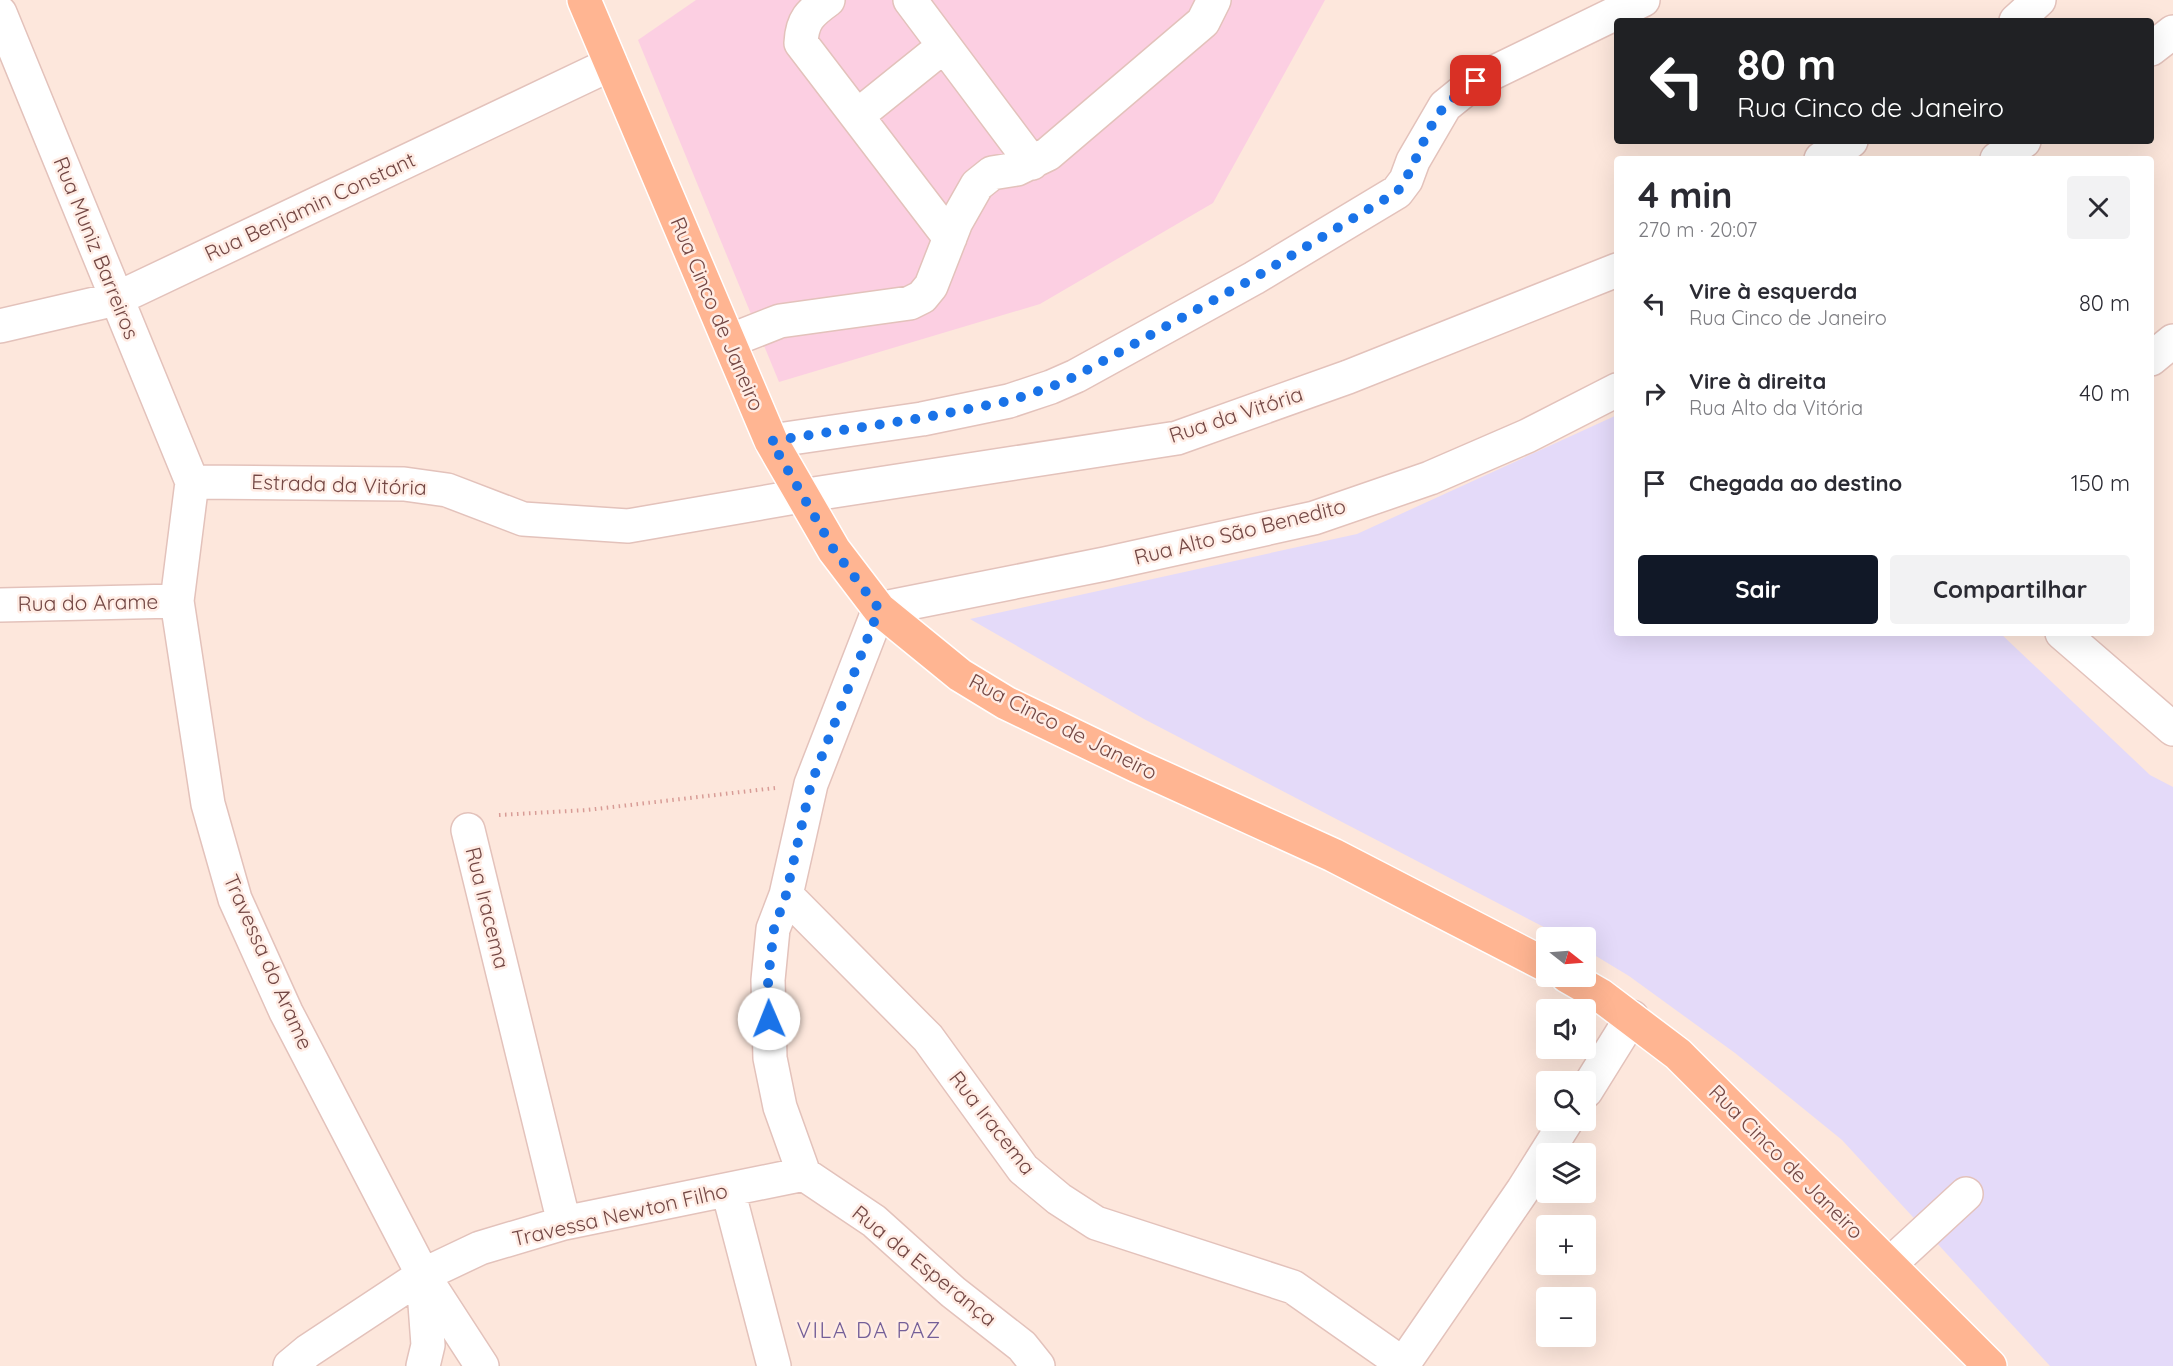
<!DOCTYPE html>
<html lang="pt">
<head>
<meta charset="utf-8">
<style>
	body { margin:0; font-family:Quicksand,sans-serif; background:#f2f2f3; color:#2b2b33; height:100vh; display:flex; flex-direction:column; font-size:22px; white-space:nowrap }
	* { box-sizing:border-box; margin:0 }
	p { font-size:20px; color:#7c7c81 }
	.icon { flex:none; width:33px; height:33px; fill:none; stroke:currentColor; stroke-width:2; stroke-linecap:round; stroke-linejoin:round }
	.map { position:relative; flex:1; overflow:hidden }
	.details { position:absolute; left:1614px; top:156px; width:540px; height:480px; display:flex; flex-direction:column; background:#fff; border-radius:6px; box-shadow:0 6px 24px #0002 }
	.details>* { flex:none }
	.top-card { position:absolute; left:1614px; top:18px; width:540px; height:126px; border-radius:6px; box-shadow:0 6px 24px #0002; background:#202124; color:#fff; overflow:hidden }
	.needle { width:39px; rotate:107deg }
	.buttons { position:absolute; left:1536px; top:927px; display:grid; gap:12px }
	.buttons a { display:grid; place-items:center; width:60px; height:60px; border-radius:6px; background:#fff; box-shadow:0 6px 24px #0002; font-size:30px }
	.pin { position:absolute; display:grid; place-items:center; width:51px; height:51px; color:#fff; margin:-26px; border-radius:12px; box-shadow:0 3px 9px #0006 }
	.me { position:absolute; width:66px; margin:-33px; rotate:359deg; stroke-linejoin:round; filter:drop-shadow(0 0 4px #0008) }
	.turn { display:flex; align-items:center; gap:21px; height:126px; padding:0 24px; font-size:27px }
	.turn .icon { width:78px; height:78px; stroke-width:2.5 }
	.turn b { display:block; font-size:42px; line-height:51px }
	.round { display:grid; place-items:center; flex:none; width:63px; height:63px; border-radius:6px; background:#f2f2f3 }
	.overview { display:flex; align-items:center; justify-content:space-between; height:102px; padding:0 24px }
	h1 { font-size:36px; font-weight:700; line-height:45px }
	.button { display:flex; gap:12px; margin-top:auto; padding:12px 24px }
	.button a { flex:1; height:69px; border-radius:6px; background:#111827; color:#fff; font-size:24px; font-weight:700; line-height:69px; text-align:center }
	.button a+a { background:#f2f2f3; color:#2b2b33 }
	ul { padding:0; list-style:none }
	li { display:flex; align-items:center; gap:18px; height:90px; padding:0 24px }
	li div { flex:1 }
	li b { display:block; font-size:22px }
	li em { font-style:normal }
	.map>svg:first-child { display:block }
</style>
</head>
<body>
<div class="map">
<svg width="2173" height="1366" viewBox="0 0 2173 1366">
	<rect width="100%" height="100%" fill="#fde7dc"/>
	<path fill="#e4daf9" d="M1617 415V633H2000L2150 775 2173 787V1366H2050L1842 1140 1735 1053 1629 976 1586 950V938L1563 937 1144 719 970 619 1357 534Z"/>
	<path fill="#fccfe2" d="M696 0H1325L1213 203 1040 304 779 382 638 40Z"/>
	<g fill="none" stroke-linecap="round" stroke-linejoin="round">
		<g stroke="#e3c2bb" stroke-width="36">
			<path id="minor" d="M828 0C810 13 802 20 801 43L950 238
				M910 0 1032 163
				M0 13 192 482 177 601 208 804 235 899 286 1012 423 1275 482 1366
				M2016 21 2039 0
				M2151 49 2173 32
				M857 116 944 46
				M1821 159 1851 141
				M1997 159 2024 141
				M0 326 116 299 611 64
				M729 341 780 321 910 303 922 297 931 286 956 222 977 185 992 173 1017 169 1048 154 1203 22 1214 0
				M2151 359 2173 341
				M771 441 922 419 1009 401 1051 387 1076 376 1254 278 1397 192 1406 180 1413 161 1445 106 1476 81 1643 0
				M192 482 404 484 447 490 523 519 628 526 801 496 1177 438 1348 377 1617 270
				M0 605 177 601
				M2062 633 2173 729
				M468 830 564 1223
				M786 895 928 1038 1023 1169 1059 1199 1096 1223 1293 1287 1403 1364
				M1586 1091 1632 1017
				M804 1174 780 1107 770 1058 768 980 773 929 786 895 811 784 879 609 1105 564 1314 518 1430 478 1527 436 1617 390
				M804 1174 874 1221 953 1292 1022 1346 1038 1366
				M728 1190 774 1366
				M1889 1265 1966 1194
				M290 1366 308 1351 423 1275 480 1248 564 1223 804 1174
				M423 1366 428 1345 423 1277
				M1402 1366 1523 1190 1567 1120"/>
		</g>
		<g stroke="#fff" stroke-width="36">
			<path id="major" d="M584 0 771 441 834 550 879 609 960 675 1006 703 1137 766 1333 855 1546 965
				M1567 976 1600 995 1678 1054 1990 1366"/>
		</g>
		<path stroke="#d89c96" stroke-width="4" stroke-dasharray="1.5 4.5" stroke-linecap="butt" d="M499 815 587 810 775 788"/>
		<use href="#minor" stroke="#fff" stroke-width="33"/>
		<use href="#major" stroke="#ffb592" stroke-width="33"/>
	</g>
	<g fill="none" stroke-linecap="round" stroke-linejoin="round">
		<path stroke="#1a73e8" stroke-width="10" stroke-dasharray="0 18" d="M769 1019 768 980 774 929 786 895 811 784 879 609 834 550 771 441 922 418 1009 401 1051 387 1076 376 1254 278 1397 192C1417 166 1424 129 1446 105 1455 96 1466 89 1476 81"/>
	</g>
	<g text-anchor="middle" stroke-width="5" stroke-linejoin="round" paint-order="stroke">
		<g font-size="21" fill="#734744" stroke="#ffece4">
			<text transform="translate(310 207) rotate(-25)" y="7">Rua Benjamin Constant</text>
			<text transform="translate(96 248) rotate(68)" y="7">Rua Muniz Barreiros</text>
			<text transform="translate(717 314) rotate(67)" y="7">Rua Cinco de Janeiro</text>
			<text transform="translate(1236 415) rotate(-18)" y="7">Rua da Vitória</text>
			<text transform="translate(339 485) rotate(2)" y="7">Estrada da Vitória</text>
			<text transform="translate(1240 532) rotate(-14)" y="7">Rua Alto São Benedito</text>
			<text transform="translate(88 603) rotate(-1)" y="7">Rua do Arame</text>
			<text transform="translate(1063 727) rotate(27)" y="7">Rua Cinco de Janeiro</text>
			<text transform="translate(487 908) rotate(76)" y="7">Rua Iracema</text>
			<text transform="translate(268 962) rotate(66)" y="7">Travessa do Arame</text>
			<text transform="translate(992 1123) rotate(52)" y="7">Rua Iracema</text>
			<text transform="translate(1786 1162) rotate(45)" y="7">Rua Cinco de Janeiro</text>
			<text transform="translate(620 1215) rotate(-13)" y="7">Travessa Newton Filho</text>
			<text transform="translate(924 1266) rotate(39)" y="7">Rua da Esperança</text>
		</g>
		<g font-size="22" letter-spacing="1.5" fill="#745f98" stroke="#ffece4">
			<text x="869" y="1338">VILA DA PAZ</text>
		</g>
	</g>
</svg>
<div class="buttons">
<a><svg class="needle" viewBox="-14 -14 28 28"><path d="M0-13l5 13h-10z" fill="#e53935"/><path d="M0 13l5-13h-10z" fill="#7c7c81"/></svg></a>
<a><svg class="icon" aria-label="sound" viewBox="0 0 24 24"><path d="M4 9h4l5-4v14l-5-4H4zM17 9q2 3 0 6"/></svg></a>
<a><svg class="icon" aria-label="search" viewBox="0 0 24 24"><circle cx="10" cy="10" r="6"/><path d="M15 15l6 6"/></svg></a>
<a><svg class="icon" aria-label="layers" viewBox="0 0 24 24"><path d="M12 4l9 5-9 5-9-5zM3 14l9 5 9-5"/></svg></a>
<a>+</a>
<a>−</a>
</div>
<div class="pin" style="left:1476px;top:81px;background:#d93025"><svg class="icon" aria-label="arrive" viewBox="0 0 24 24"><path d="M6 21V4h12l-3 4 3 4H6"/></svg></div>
<svg class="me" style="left:769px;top:1019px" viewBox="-20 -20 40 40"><circle r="19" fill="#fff"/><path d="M0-13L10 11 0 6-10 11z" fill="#1a73e8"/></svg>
<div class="top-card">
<div class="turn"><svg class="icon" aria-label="left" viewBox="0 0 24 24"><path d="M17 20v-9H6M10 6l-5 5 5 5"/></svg><div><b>80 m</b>Rua Cinco de Janeiro</div></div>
</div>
<section class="details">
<div class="overview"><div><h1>4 min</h1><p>270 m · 20:07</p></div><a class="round"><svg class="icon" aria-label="close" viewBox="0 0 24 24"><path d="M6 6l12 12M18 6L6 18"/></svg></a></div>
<ul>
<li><svg class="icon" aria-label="left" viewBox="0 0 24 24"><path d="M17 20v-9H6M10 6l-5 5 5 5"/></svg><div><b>Vire à esquerda</b><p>Rua Cinco de Janeiro</p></div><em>80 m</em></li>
<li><svg class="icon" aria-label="right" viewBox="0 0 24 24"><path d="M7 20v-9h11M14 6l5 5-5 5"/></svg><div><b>Vire à direita</b><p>Rua Alto da Vitória</p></div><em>40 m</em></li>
<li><svg class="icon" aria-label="arrive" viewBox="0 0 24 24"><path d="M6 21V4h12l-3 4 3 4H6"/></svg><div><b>Chegada ao destino</b></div><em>150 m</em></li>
</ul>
<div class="button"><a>Sair</a><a>Compartilhar</a></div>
</section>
</div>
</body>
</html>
